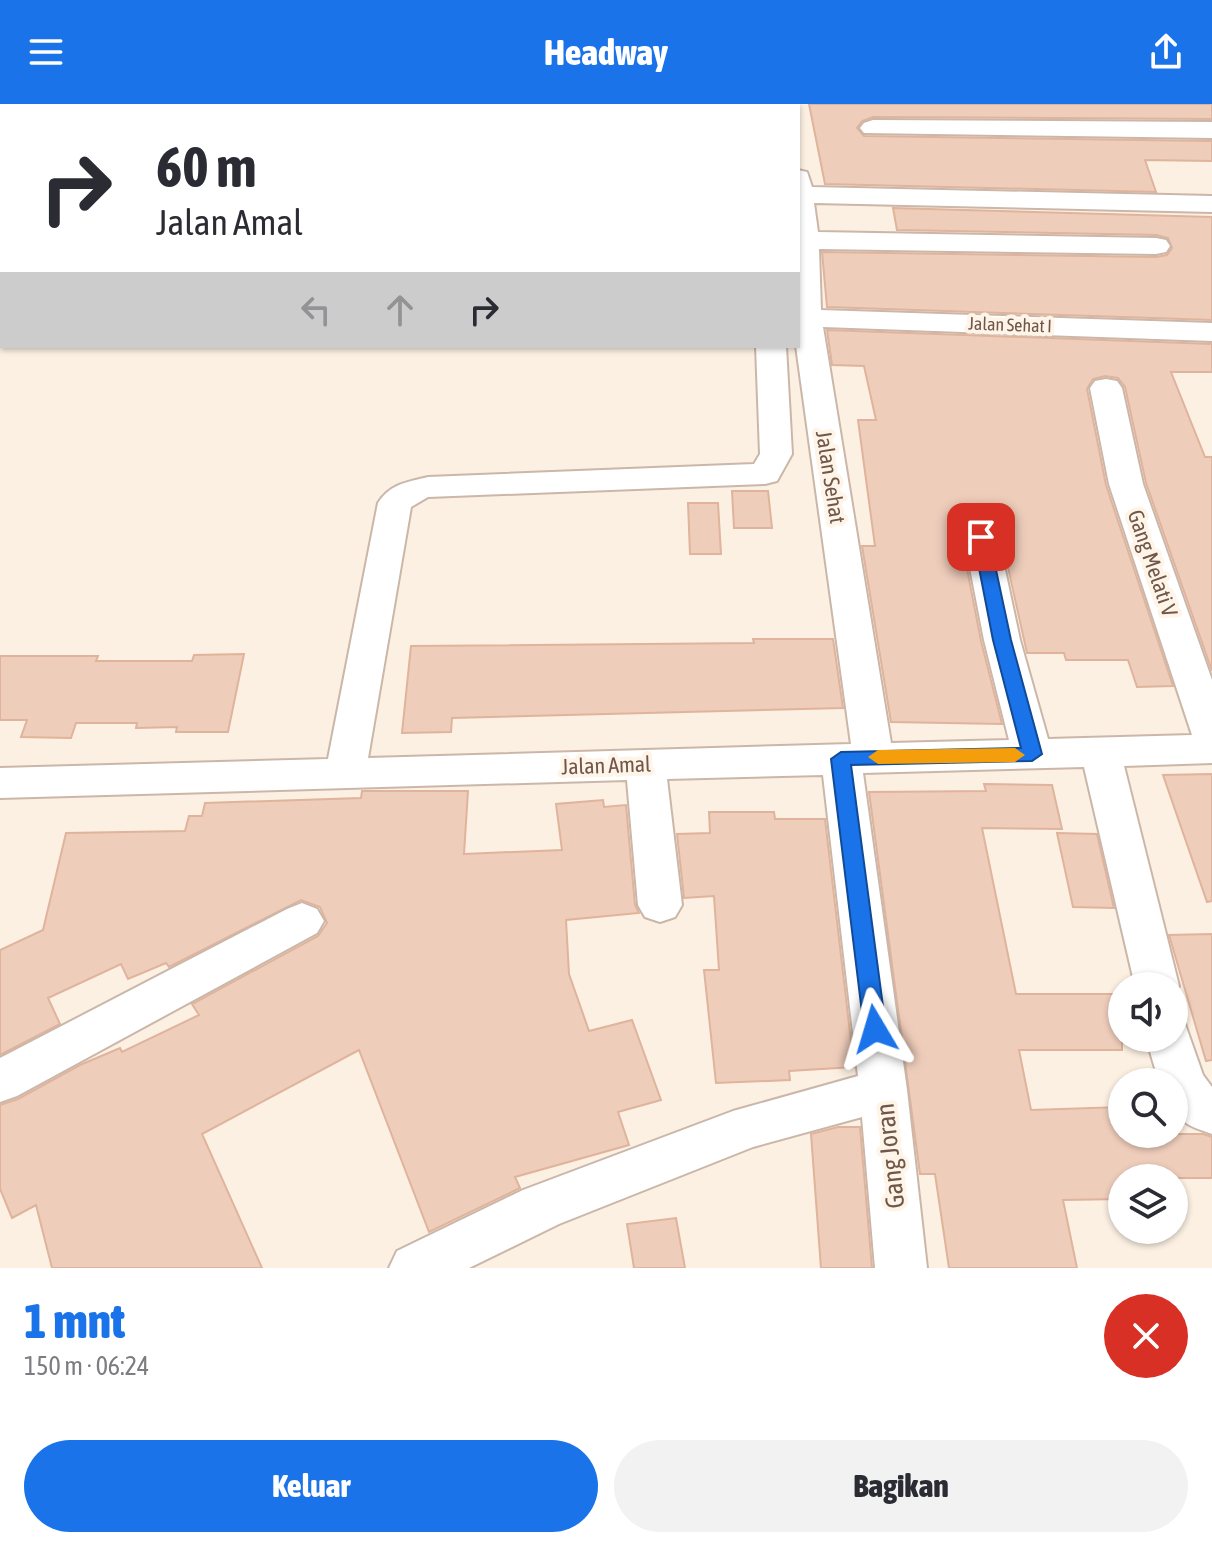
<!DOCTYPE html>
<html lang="id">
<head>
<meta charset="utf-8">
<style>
	body { margin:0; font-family:"Asap Condensed",sans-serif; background:#f2f2f3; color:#2b2b33; height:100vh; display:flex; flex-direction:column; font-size:30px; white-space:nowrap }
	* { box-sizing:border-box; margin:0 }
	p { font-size:26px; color:#7c7c81 }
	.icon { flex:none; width:44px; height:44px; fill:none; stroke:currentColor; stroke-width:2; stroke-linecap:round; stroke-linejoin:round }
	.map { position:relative; height:1164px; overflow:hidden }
	.side { display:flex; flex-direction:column; background:#fff; flex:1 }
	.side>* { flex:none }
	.top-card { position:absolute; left:0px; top:0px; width:800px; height:244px; box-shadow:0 2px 6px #0004; background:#fff; color:#2b2b33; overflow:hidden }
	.controls { position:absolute; left:1108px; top:868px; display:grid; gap:16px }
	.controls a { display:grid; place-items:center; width:80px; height:80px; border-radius:50%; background:#fff; box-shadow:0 2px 6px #0004; font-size:40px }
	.pin { position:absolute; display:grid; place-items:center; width:68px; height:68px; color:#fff; margin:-34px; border-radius:16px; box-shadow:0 4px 12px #0006 }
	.me { position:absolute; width:88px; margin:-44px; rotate:353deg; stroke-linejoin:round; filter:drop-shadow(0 0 6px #0008) }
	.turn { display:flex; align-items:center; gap:28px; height:168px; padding:0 24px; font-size:36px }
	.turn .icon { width:104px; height:104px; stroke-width:2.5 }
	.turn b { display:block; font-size:56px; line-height:68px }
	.lanes { display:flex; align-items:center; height:76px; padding:0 24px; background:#0003; justify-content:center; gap:40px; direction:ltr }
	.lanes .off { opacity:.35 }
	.round { display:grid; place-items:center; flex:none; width:84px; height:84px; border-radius:42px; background:#f2f2f3 }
	.headline { display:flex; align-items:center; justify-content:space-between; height:136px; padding:0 24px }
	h1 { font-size:48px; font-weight:800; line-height:60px; color:#1a73e8 }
	.cta { display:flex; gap:16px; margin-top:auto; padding:16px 24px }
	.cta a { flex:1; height:92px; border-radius:48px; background:#1a73e8; color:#fff; font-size:32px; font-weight:800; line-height:92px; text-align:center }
	.cta a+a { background:#f2f2f3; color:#2b2b33 }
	header { display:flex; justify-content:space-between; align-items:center; height:104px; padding:0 24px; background:#1a73e8; color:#fff; font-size:36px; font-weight:800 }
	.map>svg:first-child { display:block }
</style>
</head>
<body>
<header><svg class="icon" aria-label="menu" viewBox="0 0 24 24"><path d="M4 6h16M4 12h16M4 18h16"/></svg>Headway<svg class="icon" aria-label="share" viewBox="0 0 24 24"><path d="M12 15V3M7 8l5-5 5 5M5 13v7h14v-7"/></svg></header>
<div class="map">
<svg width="1212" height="1164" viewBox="0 0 1212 1164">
	<rect width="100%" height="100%" fill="#fbf0e2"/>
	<path fill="#efcdbb" stroke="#e0b39c" stroke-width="2" d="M809 0H1212V15L873 13 862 17 857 24 864 32 1212 37V57L1145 56 1156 88 825 80Z
		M893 104 1212 113V216L827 203 822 148 1156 153 1167 151 1172 144 1168 134 1156 131 897 126Z
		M827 226 1212 240V268H1171L1205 353H1212V567L1146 379 1125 283 1118 274 1105 272 1093 275 1087 285 1106 381 1173 582 1137 583 1128 556H1066L1064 549H1027L1001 432 994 422 980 419 966 423 961 434 981 537 1002 620 891 618 862 442H875L858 316H876L864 262 832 261Z
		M732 387H768L772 424H734Z
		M688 399H718L721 450H690Z
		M753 535H833L843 604 452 614 451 628 402 629 411 542 754 539Z
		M244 550 228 628H176L177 623 136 624 137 619H76L71 634 21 633 27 616H0V552H98L96 557H192L194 551Z
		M1212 670V797L1207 798 1163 671Z
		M984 680 1052 681 1062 725 982 724 1016 890H1122V946H1019L1031 1006 1122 1003V1030H1203L1212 1033V1074H1122V1095L1063 1096 1077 1164H949L935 1070H920L869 688 986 687Z
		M362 687H468L464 750 562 746 556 700 603 696 604 703 626 701 635 801 639 809 566 816 569 870 589 927 632 916 661 996 618 1008 629 1041 515 1073 520 1084 429 1128 359 946 202 1030 262 1164H52L36 1101 12 1114 0 1085V1001L18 995 80 961 120 944 122 948 199 911 192 900 318 832 327 819 320 803 301 796 169 863 166 859 128 875 121 860 48 894 60 920 0 951V846L43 826 66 729 185 727 189 712H202L205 699 361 694Z
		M709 708H774L775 715H825L854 963 789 967 790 976 716 979 704 866H719L714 792 684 794 677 730 710 729Z
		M1057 729 1097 730 1114 804 1073 803Z
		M1212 830V956L1206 957 1169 831Z
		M838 1023H860L872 1164H821L811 1030Z
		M676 1114 685 1164H634L627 1120Z"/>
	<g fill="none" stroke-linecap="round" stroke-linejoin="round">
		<g stroke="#cbb7a9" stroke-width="4">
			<path id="minor" d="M771 0H795V2H771Z
				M873 16 1212 18V34L864 29 860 24 864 19Z
				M798 66 807 68 812 83 1212 92V108L814 99 818 128 1156 134 1166 136 1170 142 1166 148 1156 150 819 145 821 206 1212 219V237L823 223 891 639 1009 636 984 536 964 433 969 425 981 422 993 425 998 433 1020 536 1048 635 1192 631 1109 380 1090 284 1095 277 1106 275 1117 277 1122 284 1143 380 1212 576V659L1124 662 1179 882 1174 893V882H1135L1084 663 863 669 907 986 927 1164H875L862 1013 753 1043 559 1120 469 1164H389L397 1147 523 1086 733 1007 858 972 823 671 667 675 682 801 675 813 660 818 645 813 638 801 627 676 0 694V664L328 655 378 399C390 380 407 378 428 373L754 360 760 350 756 242H786L792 350 777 377 765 380 428 393 411 403 368 654 851 640 796 242Z
				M302 799 317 805 324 817 317 829 17 992 0 998V954L287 805Z
				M1174 916 1185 920 1203 971 1212 983V1030C1177 1018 1174 1015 1174 978H1159L1146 934H1174Z"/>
		</g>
		<use href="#minor" fill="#fff" fill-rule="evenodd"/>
	</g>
	<path fill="#1a73e8" stroke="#114b97" stroke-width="2" d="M981 428 989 433 1011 536 1042 650 1032 657 851 661 886 925 883 932 875 935 868 932 864 925 831 655 841 648 1021 644 993 536 973 433Z"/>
	<path fill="#f59e0b" d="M1015 644 1025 651 1015 658 878 660 868 653 878 646Z"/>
	<g text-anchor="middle" stroke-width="8" stroke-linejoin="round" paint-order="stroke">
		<g font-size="18" fill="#71564a" stroke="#fef4e7">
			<text transform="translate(1010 221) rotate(2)" y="6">Jalan Sehat I</text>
		</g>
		<g font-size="22" fill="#71564a" stroke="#fef4e7">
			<text transform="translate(831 373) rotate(81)" y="8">Jalan Sehat</text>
			<text transform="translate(1153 459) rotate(71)" y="8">Gang Melati V</text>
			<text transform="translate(606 661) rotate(-2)" y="8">Jalan Amal</text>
		</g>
		<g font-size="26" fill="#71564a" stroke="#fef4e7">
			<text transform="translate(890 1052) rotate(-96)" y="9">Gang Joran</text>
		</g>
	</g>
</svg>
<div class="controls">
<a><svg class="icon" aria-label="sound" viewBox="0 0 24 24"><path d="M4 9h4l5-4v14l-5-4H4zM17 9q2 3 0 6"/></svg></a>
<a><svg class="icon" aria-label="search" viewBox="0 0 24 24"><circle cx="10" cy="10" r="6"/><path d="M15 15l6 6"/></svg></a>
<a><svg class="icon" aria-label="layers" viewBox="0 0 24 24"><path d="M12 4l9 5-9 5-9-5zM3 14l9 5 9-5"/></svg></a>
</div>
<div class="pin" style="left:981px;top:433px;background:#d93025"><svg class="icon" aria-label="arrive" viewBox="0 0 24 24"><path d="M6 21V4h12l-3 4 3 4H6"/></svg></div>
<svg class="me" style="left:875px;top:925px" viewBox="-20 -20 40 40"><path d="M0-17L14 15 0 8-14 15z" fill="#1a73e8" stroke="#fff" stroke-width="4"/></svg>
<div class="top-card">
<div class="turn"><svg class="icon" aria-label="right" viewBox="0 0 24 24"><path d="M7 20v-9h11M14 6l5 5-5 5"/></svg><div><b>60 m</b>Jalan Amal</div></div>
<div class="lanes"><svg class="icon off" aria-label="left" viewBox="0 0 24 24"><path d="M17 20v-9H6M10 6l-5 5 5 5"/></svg><svg class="icon off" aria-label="ahead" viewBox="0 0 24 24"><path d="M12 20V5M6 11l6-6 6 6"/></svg><svg class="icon" aria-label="right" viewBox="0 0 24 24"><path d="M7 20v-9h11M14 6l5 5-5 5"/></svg></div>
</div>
</div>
<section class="side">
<div class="headline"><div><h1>1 mnt</h1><p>150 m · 06:24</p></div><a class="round" style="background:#d93025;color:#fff"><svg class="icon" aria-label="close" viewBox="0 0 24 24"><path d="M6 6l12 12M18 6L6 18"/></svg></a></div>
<div class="cta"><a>Keluar</a><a>Bagikan</a></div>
</section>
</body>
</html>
